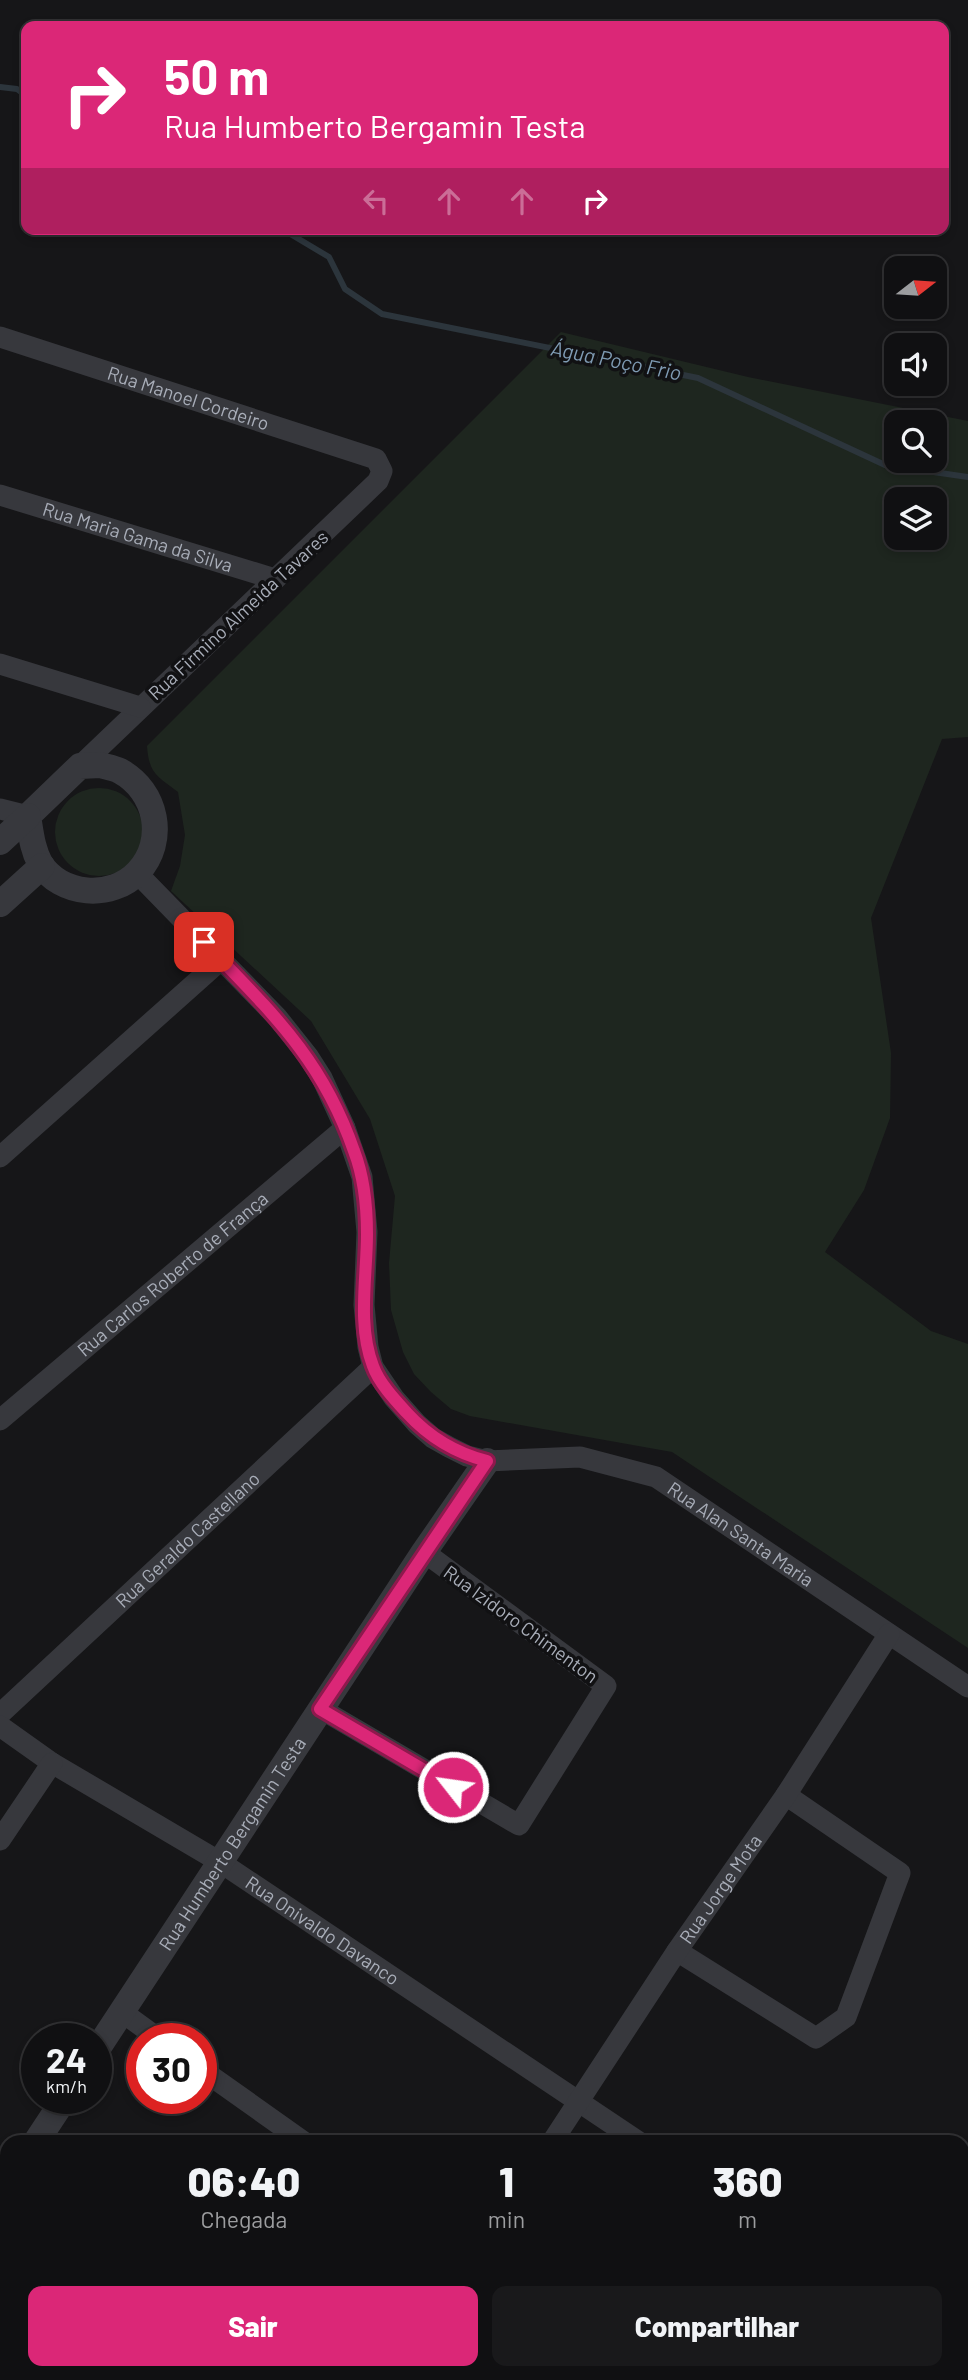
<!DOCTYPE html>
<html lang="pt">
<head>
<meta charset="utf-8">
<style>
	body { margin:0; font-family:Barlow,sans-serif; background:#19191b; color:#f1f3f6; height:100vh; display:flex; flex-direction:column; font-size:26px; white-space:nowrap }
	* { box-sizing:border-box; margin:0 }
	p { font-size:23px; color:#9c9d9f }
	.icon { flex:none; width:38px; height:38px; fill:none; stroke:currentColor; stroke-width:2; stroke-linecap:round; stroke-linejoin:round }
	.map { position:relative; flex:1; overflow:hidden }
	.sheet { position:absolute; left:0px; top:2135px; width:970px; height:245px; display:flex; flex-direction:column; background:#101012; border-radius:21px 21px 0 0; box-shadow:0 4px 10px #0003,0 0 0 2px #303032 }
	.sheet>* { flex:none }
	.guide { position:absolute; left:21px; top:21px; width:928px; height:214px; border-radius:14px; box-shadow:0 4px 10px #0003,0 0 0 2px #303032; background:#db2777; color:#fff; overflow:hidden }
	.needle { width:46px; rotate:73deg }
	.tools { position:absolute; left:884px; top:256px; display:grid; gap:14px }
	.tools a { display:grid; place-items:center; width:63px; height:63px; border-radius:14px; background:#101012; box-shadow:0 4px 10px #0003,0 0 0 2px #303032; font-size:35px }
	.speed { position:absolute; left:21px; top:2023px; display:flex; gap:14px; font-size:35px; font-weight:700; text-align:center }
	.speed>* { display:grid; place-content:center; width:91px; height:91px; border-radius:50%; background:#101012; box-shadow:0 4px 10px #0003,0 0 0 2px #303032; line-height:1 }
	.speed small { font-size:18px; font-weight:400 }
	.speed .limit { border:10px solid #d22; background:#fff; color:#111 }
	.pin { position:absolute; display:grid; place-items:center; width:60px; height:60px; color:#fff; margin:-30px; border-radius:14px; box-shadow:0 4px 10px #0006 }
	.me { position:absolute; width:77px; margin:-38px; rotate:300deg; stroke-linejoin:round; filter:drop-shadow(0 0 5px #0008) }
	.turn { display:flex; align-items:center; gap:24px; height:147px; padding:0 28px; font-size:32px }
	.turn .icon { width:91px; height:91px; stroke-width:2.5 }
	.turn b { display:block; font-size:49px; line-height:60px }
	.lanes { display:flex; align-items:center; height:66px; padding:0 28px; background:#0003; justify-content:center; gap:35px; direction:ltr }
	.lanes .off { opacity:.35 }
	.eta { display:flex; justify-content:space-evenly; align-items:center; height:119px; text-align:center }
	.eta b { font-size:42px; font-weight:800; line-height:49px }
	.cta { display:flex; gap:14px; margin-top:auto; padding:14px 28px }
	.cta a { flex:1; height:80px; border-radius:14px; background:#db2777; color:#fff; font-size:28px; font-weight:800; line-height:80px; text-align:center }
	.cta a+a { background:#19191b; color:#f1f3f6 }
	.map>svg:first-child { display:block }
</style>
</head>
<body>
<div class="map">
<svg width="968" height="2380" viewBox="0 0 968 2380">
	<rect width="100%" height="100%" fill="#161618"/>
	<path fill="#1e261f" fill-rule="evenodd" d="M561 332 748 377 968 421V737L942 739 871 918 891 1053 890 1118 864 1190 825 1252 931 1331 968 1344V1648L672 1452 470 1416 451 1409 431 1392 414 1374 403 1352 391 1310 389 1263 395 1196 370 1119 311 1021 171 891 180 866 185 835 178 792C157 776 149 774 147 746ZM896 422H934V460H896ZM896 499H934V537H896Z
		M55 832a44 44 0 1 1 88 0a44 44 0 1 1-88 0Z"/>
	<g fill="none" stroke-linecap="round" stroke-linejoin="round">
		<path stroke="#2c353c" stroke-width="6" d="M0 87 17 89 26 96
			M282 229 329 257 345 289 382 314 698 378 885 465 968 477"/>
		<g stroke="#37383d" stroke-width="21">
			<path id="s1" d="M0 337 376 459 382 471 378 481 80 766"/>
			<path id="s2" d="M0 495 275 579"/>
			<path d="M0 664 140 707"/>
			<path d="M0 809 28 816"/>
			<path id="s3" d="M137 873 277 1017 308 1056 322 1078 345 1128 362 1177 367 1232 364 1305 368 1347 373 1367 394 1398 417 1424 433 1438 449 1447 467 1456 487 1461 580 1457 656 1477 968 1687"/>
			<path d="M0 1157 221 960"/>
			<path id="s4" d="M0 1420 345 1128"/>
			<path d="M321 1709 519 1825 606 1686 424 1552"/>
			<path id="s5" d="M0 1714 373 1367"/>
			<path id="s6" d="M0 1726 52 1763 220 1862 639 2142"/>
			<path d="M0 1840 52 1763"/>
			<path d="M677 1951 816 2038 846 2017 900 1873 786 1795"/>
			<path d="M122 2012 159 2039"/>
			<path d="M201 2069 304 2142"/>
			<path id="s7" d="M552 2142 677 1951 786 1795 889 1634"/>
			<path d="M962 2195 968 2182"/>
			<path d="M0 2373 11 2380"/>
			<path d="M655 2373 666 2380"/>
			<path d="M394 2380 398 2373"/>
			<path d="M610 2380 615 2373"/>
			<path d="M886 2380 889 2373"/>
		</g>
		<g stroke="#37383d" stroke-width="26">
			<path d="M100 765C107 767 114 768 120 771 157 791 167 841 138 872 112 900 60 896 40 863 32 848 31 833 28 816L80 766Z"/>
			<path d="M0 842 28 816"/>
			<path d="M0 904 42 866"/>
			<path id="s8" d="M96 2051 424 1552 487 1461"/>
			<path d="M36 2142 65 2098"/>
			<path d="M0 2197 7 2187"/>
		</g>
	</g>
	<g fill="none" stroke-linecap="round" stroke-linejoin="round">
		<g stroke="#8e194d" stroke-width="18">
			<path id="route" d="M204 942C270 1011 322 1058 354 1151 364 1177 367 1207 367 1234 367 1276 357 1325 373 1366 379 1383 395 1400 407 1413 429 1437 455 1453 487 1461L320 1709 453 1787"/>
		</g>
		<use href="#route" stroke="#db2777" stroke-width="12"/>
	</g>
	<g text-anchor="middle" stroke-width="7" stroke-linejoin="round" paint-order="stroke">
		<g font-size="19" fill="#a8adb8" stroke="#111113">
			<text dy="7" stroke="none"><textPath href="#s1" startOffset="198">Rua Manoel Cordeiro</textPath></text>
			<text dy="7" stroke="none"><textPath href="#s2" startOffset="144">Rua Maria Gama da Silva</textPath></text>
			<text transform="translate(238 615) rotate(-43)" y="7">Rua Firmino Almeida Tavares</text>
			<text dy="7" stroke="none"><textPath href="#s4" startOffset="226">Rua Carlos Roberto de França</textPath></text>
			<text dy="7" stroke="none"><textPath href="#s3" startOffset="1001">Rua Alan Santa Maria</textPath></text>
			<text dy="7" stroke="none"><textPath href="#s5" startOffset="256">Rua Geraldo Castellano</textPath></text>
			<text transform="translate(521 1624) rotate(36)" y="7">Rua Izidoro Chimenton</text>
			<text dy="7" stroke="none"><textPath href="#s8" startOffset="248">Rua Humberto Bergamin Testa</textPath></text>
			<text dy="7" stroke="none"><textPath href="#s7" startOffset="304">Rua Jorge Mota</textPath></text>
			<text dy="7" stroke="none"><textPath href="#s6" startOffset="382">Rua Onivaldo Davanco</textPath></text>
		</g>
		<g font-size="21" font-style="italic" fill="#7f9bb3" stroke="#111113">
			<text transform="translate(616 361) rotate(11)" y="7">Água Poço Frio</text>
		</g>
	</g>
</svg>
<div class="tools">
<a><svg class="needle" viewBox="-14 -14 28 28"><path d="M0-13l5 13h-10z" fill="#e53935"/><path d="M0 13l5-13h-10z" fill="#9c9d9f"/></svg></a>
<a><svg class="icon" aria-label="sound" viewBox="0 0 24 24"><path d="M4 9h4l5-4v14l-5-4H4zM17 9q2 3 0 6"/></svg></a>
<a><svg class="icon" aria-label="search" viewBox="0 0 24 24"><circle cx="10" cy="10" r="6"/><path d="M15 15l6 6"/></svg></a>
<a><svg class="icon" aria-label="layers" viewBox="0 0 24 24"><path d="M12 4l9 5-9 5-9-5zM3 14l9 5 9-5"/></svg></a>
</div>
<div class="speed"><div>24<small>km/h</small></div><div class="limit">30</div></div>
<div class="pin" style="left:204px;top:942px;background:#d93025"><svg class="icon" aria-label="arrive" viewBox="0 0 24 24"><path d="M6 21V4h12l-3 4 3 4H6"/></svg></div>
<svg class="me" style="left:453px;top:1787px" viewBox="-20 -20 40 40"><circle r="17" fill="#db2777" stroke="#fff" stroke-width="3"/><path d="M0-11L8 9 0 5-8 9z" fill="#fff"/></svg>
<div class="guide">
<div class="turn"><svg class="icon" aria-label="right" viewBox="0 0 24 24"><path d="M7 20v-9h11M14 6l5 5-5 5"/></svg><div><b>50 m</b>Rua Humberto Bergamin Testa</div></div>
<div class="lanes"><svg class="icon off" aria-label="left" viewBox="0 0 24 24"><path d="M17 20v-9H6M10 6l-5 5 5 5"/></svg><svg class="icon off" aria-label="ahead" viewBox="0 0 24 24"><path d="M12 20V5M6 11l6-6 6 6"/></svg><svg class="icon off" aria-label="ahead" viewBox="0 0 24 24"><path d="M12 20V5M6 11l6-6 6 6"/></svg><svg class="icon" aria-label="right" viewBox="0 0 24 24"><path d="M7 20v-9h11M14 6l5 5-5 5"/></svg></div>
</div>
<section class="sheet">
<div class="eta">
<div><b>06:40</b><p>Chegada</p></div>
<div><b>1</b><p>min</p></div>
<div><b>360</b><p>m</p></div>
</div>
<div class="cta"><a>Sair</a><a>Compartilhar</a></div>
</section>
</div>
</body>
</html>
